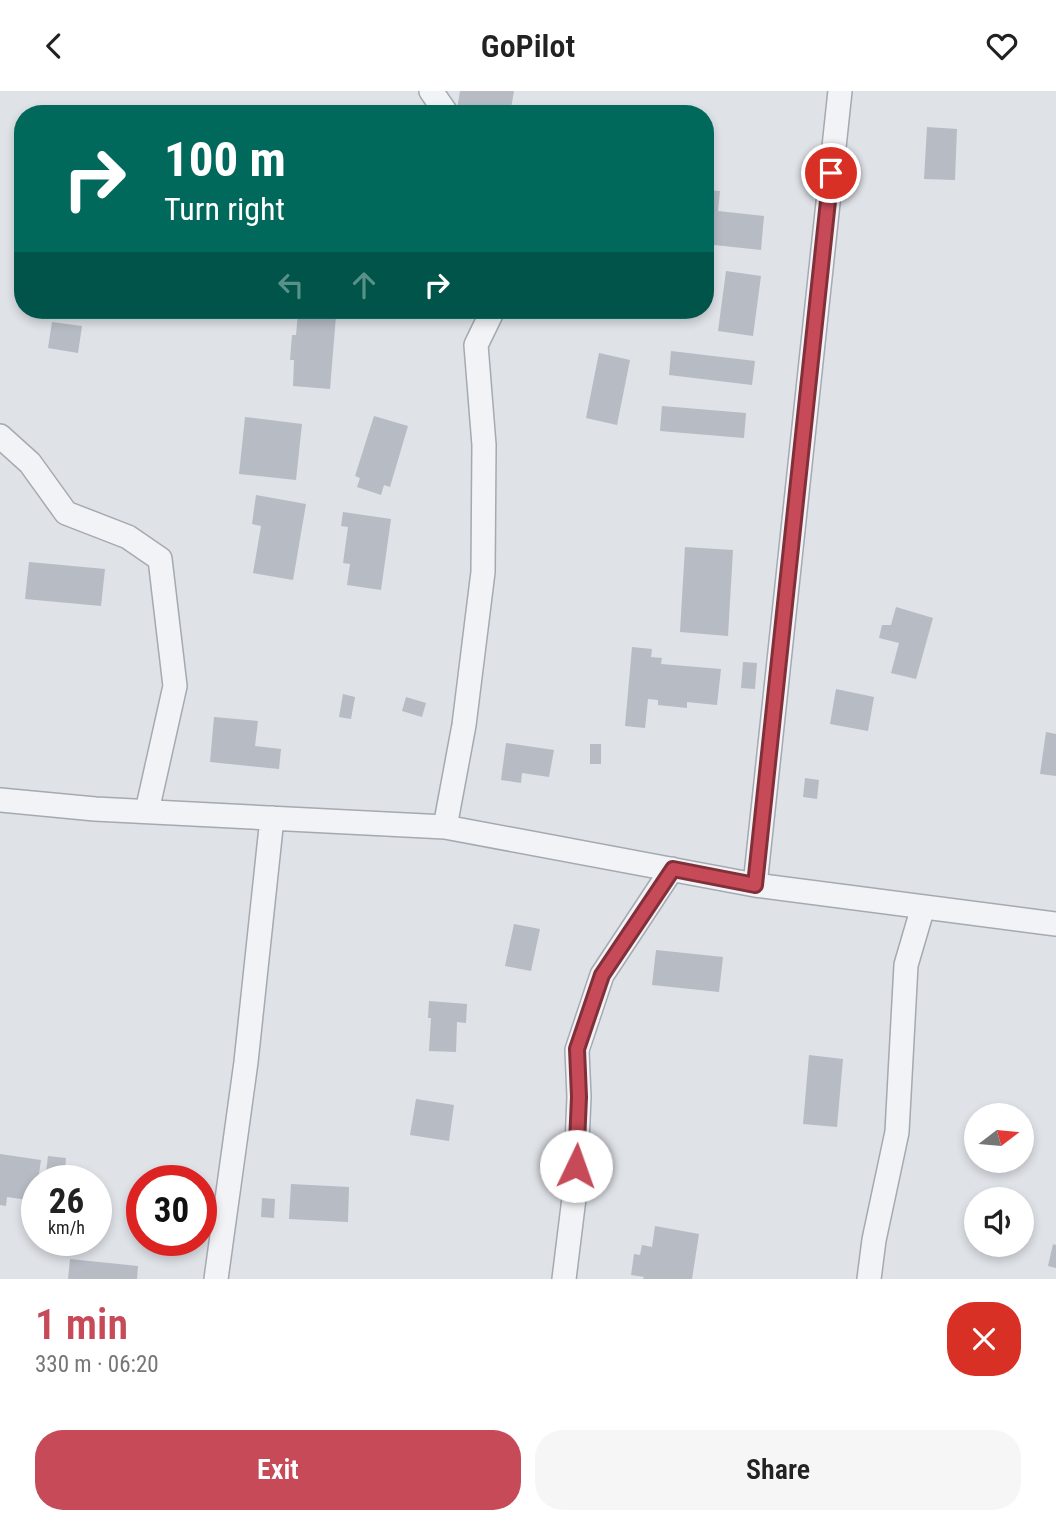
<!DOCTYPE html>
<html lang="en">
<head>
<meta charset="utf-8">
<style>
	body { margin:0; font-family:"Roboto Condensed",sans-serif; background:#f6f6f6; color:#222; height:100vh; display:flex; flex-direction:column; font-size:26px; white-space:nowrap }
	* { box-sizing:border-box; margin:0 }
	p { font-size:23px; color:#767676 }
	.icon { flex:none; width:38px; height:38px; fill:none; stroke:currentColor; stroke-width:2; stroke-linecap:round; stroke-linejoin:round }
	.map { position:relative; height:1188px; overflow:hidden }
	.drawer { display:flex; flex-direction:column; background:#fff; flex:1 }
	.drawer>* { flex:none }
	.hud { position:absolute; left:14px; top:14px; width:700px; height:214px; border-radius:28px; box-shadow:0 4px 10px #0003; background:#00695c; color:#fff; overflow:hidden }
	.needle { width:46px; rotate:74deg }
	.tools { position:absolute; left:964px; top:1012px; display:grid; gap:14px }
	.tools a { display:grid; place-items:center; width:70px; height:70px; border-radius:50%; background:#fff; box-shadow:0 4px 10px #0003; font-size:35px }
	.speed { position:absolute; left:21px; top:1074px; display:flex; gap:14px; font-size:35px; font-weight:700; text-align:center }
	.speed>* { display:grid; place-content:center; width:91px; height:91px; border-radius:50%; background:#fff; box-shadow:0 4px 10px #0003; line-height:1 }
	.speed small { font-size:18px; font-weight:400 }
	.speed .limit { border:10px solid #d22; background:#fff; color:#111 }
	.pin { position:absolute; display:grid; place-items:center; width:60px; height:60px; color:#fff; margin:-30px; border:4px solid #fff; border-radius:50%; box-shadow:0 2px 7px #0007 }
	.me { position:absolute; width:77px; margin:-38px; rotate:3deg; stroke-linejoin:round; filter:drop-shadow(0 0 5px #0008) }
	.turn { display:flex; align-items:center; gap:24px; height:147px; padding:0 35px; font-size:32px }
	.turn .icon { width:91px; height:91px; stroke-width:2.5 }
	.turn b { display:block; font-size:49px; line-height:60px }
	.lanes { display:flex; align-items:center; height:66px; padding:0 35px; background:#0003; justify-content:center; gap:35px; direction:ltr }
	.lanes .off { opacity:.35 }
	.round { display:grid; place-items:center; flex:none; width:74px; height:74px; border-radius:28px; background:#f6f6f6 }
	.headline { display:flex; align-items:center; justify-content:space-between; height:119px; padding:0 35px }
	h1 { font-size:42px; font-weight:600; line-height:52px; color:#c64a57 }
	.button { display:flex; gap:14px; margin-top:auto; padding:14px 35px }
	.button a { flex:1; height:80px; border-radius:28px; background:#c64a57; color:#fff; font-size:28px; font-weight:600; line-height:80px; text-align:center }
	.button a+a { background:#f6f6f6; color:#222 }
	header { display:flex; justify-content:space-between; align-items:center; height:91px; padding:0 35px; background:#fff; font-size:32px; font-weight:600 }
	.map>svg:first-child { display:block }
</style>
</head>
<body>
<header><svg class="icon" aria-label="back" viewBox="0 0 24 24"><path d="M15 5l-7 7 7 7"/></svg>GoPilot<svg class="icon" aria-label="heart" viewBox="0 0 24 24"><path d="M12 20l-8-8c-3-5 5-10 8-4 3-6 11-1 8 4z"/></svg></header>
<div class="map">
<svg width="1056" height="1188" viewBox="0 0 1056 1188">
	<rect width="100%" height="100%" fill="#dfe2e7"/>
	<path fill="#b6bbc4" d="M460 0H514L510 23H475L457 19Z
		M927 36 957 38 955 89 924 88Z
		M705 76 713 77 710 95 705 94Z
		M705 99 720 100 718 120 764 125 761 159 705 153Z
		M726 180 761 185 753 245 718 240Z
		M298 222 336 225 330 298 293 295 294 269H290L292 244H296Z
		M52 231 82 235 78 262 48 257Z
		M671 260 755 270 752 294 669 284Z
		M599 262 630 269 617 334 586 327Z
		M662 315 746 322 744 347 660 340Z
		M374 325 408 335 390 396 384 394 381 404 357 396 360 387 355 385Z
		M245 326 302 333 296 389 239 383Z
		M256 404 306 413 293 489 253 482 261 435 252 433Z
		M343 421 391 428 381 499 347 494 350 473 343 472 348 436 341 435Z
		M685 456 733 459 728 545 680 541Z
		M29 471 105 478 101 515 25 508Z
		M896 516 933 527 916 588 891 582 899 552 879 547 882 534H891Z
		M632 556 652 558 651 566 662 567 661 573 721 578 717 614 687 611V617L658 614V609L648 608 645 637 625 635Z
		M743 571 757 572 755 598 741 597Z
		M836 598 874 606 868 640 830 633Z
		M343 603 355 606 351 628 339 626Z
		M406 606 426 612 422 626 402 620Z
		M214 626 258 630 255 655 281 658 279 678 210 671Z
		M1046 641 1056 643V685L1040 683Z
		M506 652 554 659 549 686 522 682 521 692 501 689Z
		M590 653H601V673H590Z
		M805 687 819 689 817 708 803 706Z
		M514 833 540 838 531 880 505 875Z
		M656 859 723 866 719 901 652 894Z
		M429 910 467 913 466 932 457 931 456 961 429 960 431 927H428Z
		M809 964 843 968 837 1036 803 1033Z
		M416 1008 454 1014 449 1050 410 1044Z
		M0 1063 41 1069 35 1110 7 1106 6 1115 0 1114Z
		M48 1065 66 1067 64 1090H45Z
		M291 1093 349 1096 348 1131 289 1128Z
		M262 1107 275 1108 274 1127 261 1126Z
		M655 1135 699 1143 692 1188H643L644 1186 631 1184 634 1163 640 1164 642 1154 652 1156Z
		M1053 1153 1056 1154V1177L1048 1175Z
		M70 1168 138 1175 137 1188H68Z"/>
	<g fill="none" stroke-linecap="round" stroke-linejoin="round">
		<g stroke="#a5a9b1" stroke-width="26">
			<path id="street" d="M431 0 447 23
				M0 345 30 372 66 422 128 446 160 468 175 595 147 720
				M0 709 95 718 445 736 755 794 1056 833
				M445 736 464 634 483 481 484 354 476 254 493 219
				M755 794 840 0
				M216 1188 246 971 272 727
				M564 1188 575 1099 579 1006 577 959 602 884 672 778
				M869 1188 874 1149 897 1041 906 874 923 816"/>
		</g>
		<use href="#street" stroke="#f1f3f6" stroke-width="23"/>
	</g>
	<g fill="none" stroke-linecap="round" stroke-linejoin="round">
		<g stroke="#813039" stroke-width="18">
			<path id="route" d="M576 1075 579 1006 577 958 602 884 673 778 755 794 831 82"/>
		</g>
		<use href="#route" stroke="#c64a57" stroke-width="12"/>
	</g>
</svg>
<div class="tools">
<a><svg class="needle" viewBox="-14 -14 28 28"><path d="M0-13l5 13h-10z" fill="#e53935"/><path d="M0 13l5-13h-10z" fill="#767676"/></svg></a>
<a><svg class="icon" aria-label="sound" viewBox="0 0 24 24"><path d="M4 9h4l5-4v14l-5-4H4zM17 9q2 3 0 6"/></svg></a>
</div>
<div class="speed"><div>26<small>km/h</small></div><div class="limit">30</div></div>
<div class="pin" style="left:831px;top:82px;background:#d93025"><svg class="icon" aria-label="arrive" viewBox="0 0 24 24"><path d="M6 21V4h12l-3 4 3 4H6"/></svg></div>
<svg class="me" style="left:576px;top:1075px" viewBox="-20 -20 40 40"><circle r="19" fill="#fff"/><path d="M0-13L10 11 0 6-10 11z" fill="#c64a57"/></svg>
<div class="hud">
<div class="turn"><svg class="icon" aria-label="right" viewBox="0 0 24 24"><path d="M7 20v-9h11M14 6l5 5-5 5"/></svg><div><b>100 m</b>Turn right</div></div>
<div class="lanes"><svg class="icon off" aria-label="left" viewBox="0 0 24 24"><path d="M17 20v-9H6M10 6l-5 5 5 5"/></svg><svg class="icon off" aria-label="ahead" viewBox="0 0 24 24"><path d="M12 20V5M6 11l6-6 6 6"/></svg><svg class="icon" aria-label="right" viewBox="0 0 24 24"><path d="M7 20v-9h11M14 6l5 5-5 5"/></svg></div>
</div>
</div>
<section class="drawer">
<div class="headline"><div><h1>1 min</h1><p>330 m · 06:20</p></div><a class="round" style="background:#d93025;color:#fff"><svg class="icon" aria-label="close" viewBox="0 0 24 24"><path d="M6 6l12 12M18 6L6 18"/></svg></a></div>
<div class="button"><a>Exit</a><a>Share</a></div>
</section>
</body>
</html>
